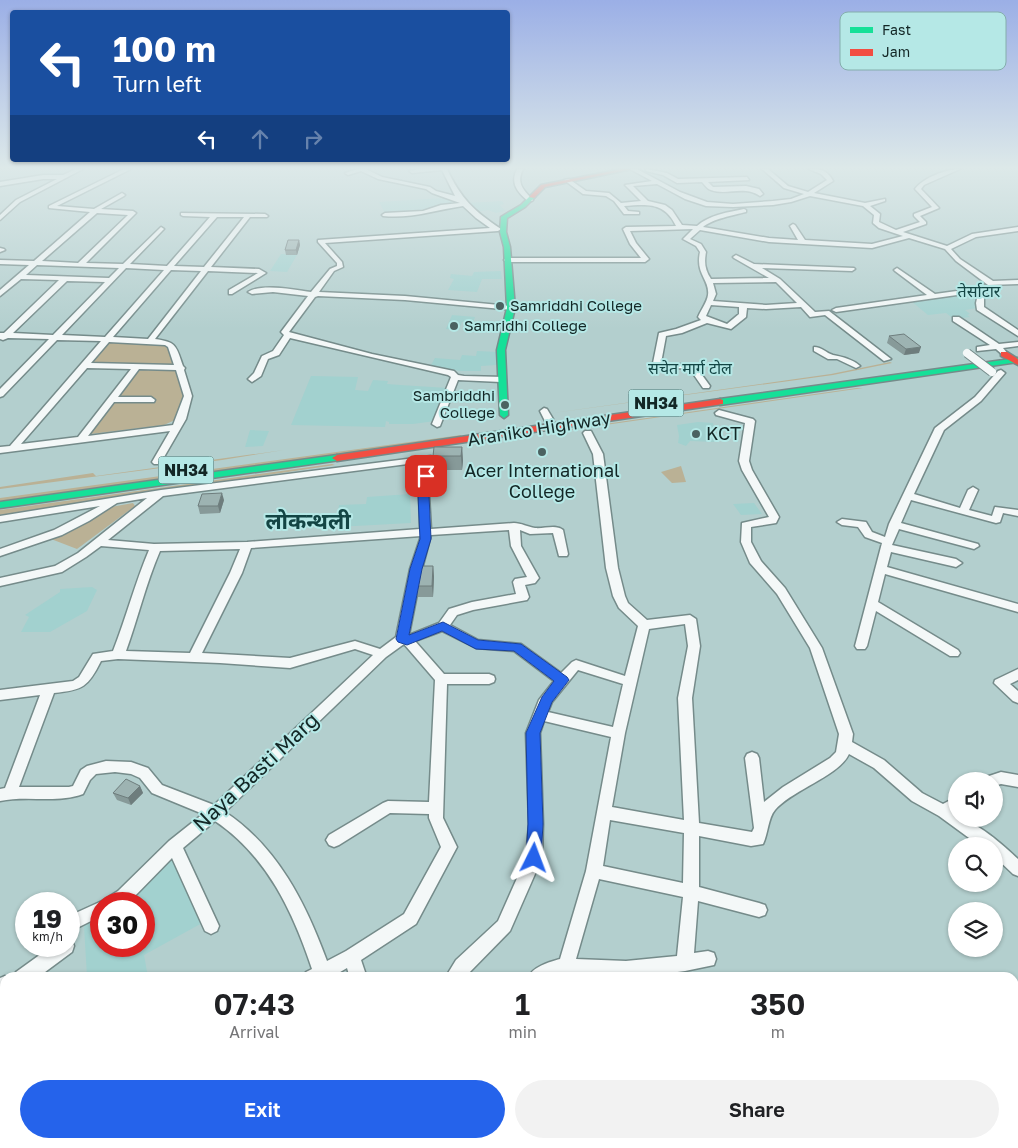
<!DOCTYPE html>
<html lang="en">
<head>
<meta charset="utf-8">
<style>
	body { margin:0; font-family:"Golos Text","Noto Sans Devanagari",sans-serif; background:#f2f2f2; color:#202124; height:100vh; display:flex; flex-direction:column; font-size:19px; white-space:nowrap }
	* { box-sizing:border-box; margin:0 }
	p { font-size:16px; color:#757577 }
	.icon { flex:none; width:28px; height:28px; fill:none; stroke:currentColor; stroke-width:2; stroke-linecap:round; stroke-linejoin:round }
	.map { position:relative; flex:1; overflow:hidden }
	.drawer { position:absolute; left:0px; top:972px; width:1019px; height:176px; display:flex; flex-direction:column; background:#fff; border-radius:15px 15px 0 0; box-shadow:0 1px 4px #0004 }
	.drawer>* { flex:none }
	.hud { position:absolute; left:10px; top:10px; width:500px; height:152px; border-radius:5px; box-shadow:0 1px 4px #0004; background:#1a4fa0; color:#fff; overflow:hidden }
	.buttons { position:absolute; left:948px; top:772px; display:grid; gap:10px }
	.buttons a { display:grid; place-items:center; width:55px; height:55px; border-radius:50%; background:#fff; box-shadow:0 1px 4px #0004; font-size:25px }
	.speed { position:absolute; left:15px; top:892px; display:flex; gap:10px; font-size:25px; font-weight:700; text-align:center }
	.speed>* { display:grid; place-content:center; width:65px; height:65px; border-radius:50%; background:#fff; box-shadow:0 1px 4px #0004; line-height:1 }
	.speed small { font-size:12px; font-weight:400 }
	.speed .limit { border:8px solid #d22; background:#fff; color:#111 }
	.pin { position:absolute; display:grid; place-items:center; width:42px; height:42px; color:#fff; margin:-21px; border-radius:10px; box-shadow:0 2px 8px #0006 }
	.me { position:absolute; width:55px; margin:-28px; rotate:3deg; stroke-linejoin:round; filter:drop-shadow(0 0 4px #0008) }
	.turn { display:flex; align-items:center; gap:18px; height:105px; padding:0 20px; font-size:22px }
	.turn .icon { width:65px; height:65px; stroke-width:2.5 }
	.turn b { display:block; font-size:35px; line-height:42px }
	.lanes { display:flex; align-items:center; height:48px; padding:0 20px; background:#0003; justify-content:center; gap:25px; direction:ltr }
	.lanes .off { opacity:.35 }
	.eta { display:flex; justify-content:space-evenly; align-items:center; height:85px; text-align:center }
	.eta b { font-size:30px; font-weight:600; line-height:35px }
	.cta { display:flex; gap:10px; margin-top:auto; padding:10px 20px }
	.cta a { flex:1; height:58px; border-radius:30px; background:#2563eb; color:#fff; font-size:20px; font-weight:600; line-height:58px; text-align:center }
	.cta a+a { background:#f2f2f2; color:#202124 }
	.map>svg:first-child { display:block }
</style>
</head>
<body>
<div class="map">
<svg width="1018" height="1148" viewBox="0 0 1018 1148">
	<rect width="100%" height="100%" fill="#b3cfce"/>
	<path fill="#a2d1cf" d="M443 198 450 199 452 203 427 211 386 215 379 202Z
		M502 201 504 204 500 205 505 211 496 213 488 210 475 212 467 203Z
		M281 254 297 255 287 272 270 271Z
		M501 271 502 279H482L477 292 448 290 454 279 450 278 451 274 472 276 474 272Z
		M964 294H977V308L965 310 970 314 967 315 970 317 954 319 946 313 928 315 911 301Z
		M452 315 475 317 473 323 462 322 459 330 446 329Z
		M477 351 498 352 496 365 481 366V371H460L431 365 435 358 460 360 462 355 476 356Z
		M311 376 358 377 355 390 368 391 373 380 388 381 387 384 400 385 448 388 435 421 413 424H389V422L386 421 385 427 291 425Z
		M698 422 713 423 715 432 714 442 690 441 686 446 678 443 679 436 677 425Z
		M250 430 269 431 263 446 245 447Z
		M410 494 411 523 336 527 339 505 366 504 367 497Z
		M754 503 762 514 741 515 733 504Z
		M92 587 97 590 87 611 50 632H21L29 617 25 615 60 592V589Z
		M174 855 204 922 144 955 148 977H87L84 926 101 916V946H144V904H122Z"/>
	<path fill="#bab195" d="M112 342 168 345 174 364 172 366 92 364 108 343Z
		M890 362 892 363 833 375 553 413 831 374Z
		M144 370 177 371 184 395 175 420 164 425 91 434 90 432 111 404 122 398 119 396 137 371Z
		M857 388H863L549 433V432Z
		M461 435 462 437 0 501V498Z
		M284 450 222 460 0 489V487L93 473 96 476Z
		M332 464 335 465 0 515V510Z
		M681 466 686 482 672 483 661 472Z
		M133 503 135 506 77 549 51 539 92 520 111 507Z"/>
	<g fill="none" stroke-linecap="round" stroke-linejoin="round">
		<g stroke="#758b8a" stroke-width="3">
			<path id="street" d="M76 169H83L20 202 0 220V215L16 200 57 179H43L0 186V182L43 175H63Z
				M124 169H131L57 206 94 209 122 193 125 195 124 196 101 209 133 211 136 213 86 263 123 264 161 227 164 229 163 230 130 264 167 266 210 217 183 216 181 215V213L265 214 268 216 267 217H250L211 267 259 269 266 273 232 294H229V290L258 273 208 271 155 339C177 342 176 346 183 366L185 368 184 370 192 396 186 419 160 464H154L152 462 170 431 0 453V447L10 446 101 341 57 340 3 396 0 397V389L49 339 8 338 3 340 0 339V333H4L59 280 21 279 0 296V290L29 265 0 264V260L34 261 90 212 49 208V206ZM97 213 128 215 78 263 42 261ZM217 217H244L204 267 174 266ZM37 265 119 268 109 278 26 275ZM126 268 164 270 105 337 62 335ZM171 270 201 271 148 339 113 337ZM67 281 105 282 53 335 13 333ZM109 342 165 345 168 347 174 365 91 363ZM87 368 131 369 78 437 21 444ZM139 369 176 370 184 396 173 425 88 436 114 402H154L155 400 151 397H118Z
				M358 169H366L382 177 430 187 436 191 455 196 442 170 412 173 409 171 420 169H447C461 199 474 211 501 229L498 231 325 243 342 262 343 267 334 271 319 292 405 296 511 306H514V310L405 300 318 296 315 297 289 332 372 354 454 371 458 375 464 376 504 377V381L501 382 458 380 440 426 437 427 432 424 451 377 448 375 290 338 279 355 268 359 261 376 252 382 248 379 254 373 262 356 273 351 284 335 281 332 308 296 273 292 252 294 248 292C262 283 295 290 311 292L330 269 337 266V263L318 242V240L490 228 476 218 463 206C436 210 410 219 383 216L382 215 385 213 423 211 441 205 460 203 432 193 426 189 378 179 361 171 348 175 345 173Z
				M517 169H523C516 183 523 190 533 200L532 201H528C517 192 510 183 517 169Z
				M630 169H637L680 192 707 202 733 204 773 201 791 199 804 194 784 188 762 169H768L788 186 808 192 827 180 821 174 809 169C820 168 828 171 833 181L814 193 865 203 885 199V201L870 206 880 214 879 222 896 230 920 222 914 216V214L932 207 915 189C923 178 946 169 960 169L924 185 921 189 939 208 920 216 926 222V224L903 232 947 246 972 234 1018 227V231L976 237 951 249 960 259 993 281 1018 280V284L988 285 956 261 945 249 909 238 872 248 769 242 700 230 690 239 701 244 706 252C704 263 705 270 711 279L769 278 734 258 733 257 736 255 754 264 854 268 855 269 852 271 762 268 780 279 815 312 829 311 891 359 884 361 825 315 810 317 801 307 766 309 747 308 746 317 731 329 707 323 682 333 666 336 661 363 695 365 703 370 702 375 710 386 709 388H703L694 375 695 371 693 369 658 367 653 363 659 333 676 329 701 320 698 317C701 310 707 302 708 295 710 280 695 274 700 252L696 246 683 239 693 229 630 231 636 243 649 259 645 262H507L504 260 507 258H641L630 244 623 229 626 227 676 226C665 202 647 204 624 206L628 211 639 212V214H624L614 201 606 196 583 194 564 180 569 179 586 191 609 193 621 203 641 201 625 185 652 181ZM657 184 685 199 706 206 733 207 773 205 791 202 810 196 863 206 874 215 873 223 879 228 903 236 872 244 805 240 795 225 793 224 790 226 798 240 769 238 703 227C712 219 734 215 746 212V210L744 209C729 212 709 215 697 226L682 225 672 210 665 205 648 201 633 186ZM776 282 797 303 766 305 713 301 716 294 713 283ZM711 305 739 307V314L727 324 706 316Z
				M646 169 667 173 678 179 747 177 749 180 708 182 713 187 746 186 759 189 763 194 760 196C743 185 727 196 711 190 707 189 705 185 702 182L677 183 663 175 646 171Z
				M0 248 4 249 5 250 0 252Z
				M897 268 935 294 964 290H981L983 286H989L990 288 984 297V307L1018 330V336L977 310 976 303 978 294H964L836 312 832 310 836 308 927 295 895 271 894 270Z
				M953 317H959L999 344 1018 342V346L1003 348 1008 354 1004 356 996 349 977 351V347L990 345 953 321Z
				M814 347C822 347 826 353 833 355 843 357 852 359 860 366L856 368 837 359H828L814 351Z
				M1001 370 1005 373 981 401 944 430 914 494 960 508 968 490 973 487 978 490 969 510 992 516 995 507 1018 510V516L1003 513 1000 522 996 523 911 500 901 523 978 544 979 546 974 549 899 529 892 545 956 559 962 563 956 567 891 552 887 567 1018 604V612L885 574 878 602 958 650 960 653 958 656H950L876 611 867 646 865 649H857L855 646 882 543 865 537 858 527 842 525 837 522 842 519 866 522 872 532 885 537 889 524 935 428 975 397 998 371Z
				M544 408 547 409 553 419 551 421H545L540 411Z
				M719 410 753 419 755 421 749 461 752 470 779 517 776 523 751 527V542L761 561 785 588 822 648 853 734 852 742 884 760 922 793 943 804 956 797V819C975 819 1004 846 1018 859V876L1013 874 994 856V846H980L939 816 912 801 874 768 849 754C839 776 792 790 775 810 768 818 768 834 763 844L751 846 699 836V887L759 903 765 905 767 910 765 915 759 917 698 901 694 953 708 951 714 953 716 959 714 965 685 971 640 977 595 978 566 973 553 978H528C532 967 549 962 560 959L586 871 611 737 544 721 540 733 543 824 542 858 510 931 464 978H445L456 960 498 921 526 858 529 824 526 733 539 700 554 681 514 651 476 648 442 631 415 641 444 674H489L494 676 495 679 494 682 489 684H447L443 818 457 847 416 924 361 960 367 978H350L347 968 330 978H304L306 972 312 969C293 912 267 856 215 821L183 848 219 926 217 931 211 934 205 931 172 858 130 901 125 904H101V916L69 932V916L102 901 118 891 169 841 203 814 152 793 140 778 131 774 115 772 96 774 90 780 83 794C56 804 28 795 0 801V789L5 788 40 695 0 700V690L73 681 79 677 93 654 113 651C126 618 135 583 149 550L101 546 86 557 62 572 0 586V578L55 566 78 553 147 498 117 503 89 521 62 535 0 556V549L54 530 100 506 0 522V516L161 490 431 456 433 458 429 495 431 529 514 523C521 523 528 527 535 528 544 529 556 524 563 530L568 554 567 556H559L553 533 530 534 520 530 521 546 539 578 535 583 525 585 529 597 527 600 473 610 457 615 450 625 478 640 521 644 561 673 572 662 576 660 625 676 638 626 619 608 613 596 606 568 593 454 583 433 585 431H591L603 454 618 568 625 596 628 603 647 620 690 615 696 619 700 646 692 698 699 823 752 832 754 828 745 758 747 754 752 752 757 754 759 758 764 802 783 787 830 758 836 752 839 734 810 648 777 594 750 563 741 542 742 523 769 517 742 470 739 461 745 423 716 415 715 413ZM423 462 419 495 420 529 247 542 154 544 108 540 163 496ZM509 530 511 546 527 577 515 579 513 582 516 594 472 602 449 609 439 623 409 635 422 569 431 535ZM421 536 410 569 396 637 380 649 355 641 290 658 202 653 242 573 251 548ZM240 549 230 573 190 653 126 651C138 618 146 583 160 551ZM685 624 688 646 678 698 684 820 612 807 625 733 649 629ZM404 644 435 680 429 802 388 801 383 803 329 835 326 840 329 845 334 847 339 845 390 813 429 814V818L441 847 404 914 346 951 327 961C306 904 278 847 225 812L386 657ZM355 649 373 655 214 805 162 785 148 768 131 762 106 761 87 766 81 770 73 786 69 787H19L54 693C83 690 88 687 101 661L118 659 220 663 290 668ZM578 670 623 684 613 727 548 712 552 702ZM610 820 684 833 683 883 603 866ZM599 879 683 897 677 956 626 961 576 959Z
				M1018 669V680L1010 684 1018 691V703L1013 701 994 683 995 680Z
				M1001 772 1018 775V787L1001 784 994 786V781H984L986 777Z
				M69 939 72 940 74 946 72 952 37 978H14L16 972 52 946H69Z
				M5 976 7 978H5V994L0 996V978Z
				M5 1045V1063L0 1065V1047Z
				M93 1144H125L123 1148H91Z
				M181 1144H201L202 1148H182Z
				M422 1144H442L441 1148H421Z
				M497 1144H535L533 1148H495Z
				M697 1144H717V1148H697Z"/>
		</g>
		<g stroke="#758b8a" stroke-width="3">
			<path id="fast" d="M530 196 535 197 525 207 507 218 506 232 510 247 515 308 505 350 508 415 504 418 500 415 497 350 507 308 504 247 500 232 501 217 521 205Z
				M1018 358V362L720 405 716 402 720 399Z
				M337 455 342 458 340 460 0 508V502Z"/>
		</g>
		<g stroke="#758b8a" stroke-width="3">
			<path id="jam" d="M622 169H632L545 187 534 198 529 197 541 185Z
				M1001 352H1007L1018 359V365L1001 356Z
				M720 399 723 400V404L337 461 332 458 337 455Z"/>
		</g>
		<use href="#street" fill="#f4f8f8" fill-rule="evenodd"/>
		<use href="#fast" fill="#16e098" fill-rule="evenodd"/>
		<use href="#jam" fill="#f24e42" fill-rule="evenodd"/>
		<g stroke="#758b8a" stroke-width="10" stroke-linecap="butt">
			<path id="street-bridge" d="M967 353 992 372"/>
		</g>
		<use href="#street-bridge" stroke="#f4f8f8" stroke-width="8"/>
	</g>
	<path fill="#879a99" d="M299 240 300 245 297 255H286L285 250Z
		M889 336 919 353 904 355 887 343Z
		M462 447 463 461 462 470H434L433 456Z
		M224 500 220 513 200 514 198 506Z
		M433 566 434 577 433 597H418L417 586Z
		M140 786 143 793 131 805 117 800 113 793Z"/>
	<path fill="#6e7d7d" d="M299 240 300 245 297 255 296 250Z
		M921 347 919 353 904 355 906 349Z
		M462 447 463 461 462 470 461 456Z
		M222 493 224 500 220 513 218 506Z
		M433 566 434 577 433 597 432 586Z
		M140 786 143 793 131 805 128 798Z"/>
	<path fill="#9db3b2" stroke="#6e7d7d" d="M288 240H299L296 250H285Z
		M904 334 921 347 906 349 889 336Z
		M434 447H462L461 456H433Z
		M222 493 218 506H198L202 494Z
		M421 566H433L432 586H417Z
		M126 779 140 786 128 798 113 793Z"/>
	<linearGradient id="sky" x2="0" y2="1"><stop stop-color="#9bafe6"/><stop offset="0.51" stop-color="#dde9e9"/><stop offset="1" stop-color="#dde9e9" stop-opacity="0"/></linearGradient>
	<rect width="1018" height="329" fill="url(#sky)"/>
	<path fill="#2563eb" stroke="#184099" d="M426 473 431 476 429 495 431 539 422 569 409 635 443 622 478 640 521 644 567 677 569 680 552 702 540 733 543 824 541 858 539 863 534 865 528 863 526 858 528 824 526 733 542 697 554 681 514 651 476 649 442 631 407 645 398 642 396 639 410 569 420 539 418 495 421 476Z"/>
	<g fill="#4b6261" stroke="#b5e8e6" stroke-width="2">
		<circle cx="500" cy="306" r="5"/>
		<circle cx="454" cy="326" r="5"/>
		<circle cx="505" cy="405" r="5"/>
		<circle cx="696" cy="434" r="5"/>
		<circle cx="542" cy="452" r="5"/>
	</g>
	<g text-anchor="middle" stroke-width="4" stroke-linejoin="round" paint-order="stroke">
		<g font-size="15" fill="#132726" stroke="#b5e8e6" text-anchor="start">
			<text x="510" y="311">Samriddhi College</text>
			<text x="464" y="331">Samridhi College</text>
			<text x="495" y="401" text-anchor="end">Sambriddhi<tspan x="495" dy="17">College</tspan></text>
		</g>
		<g font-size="16" fill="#134544" stroke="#b5e8e6">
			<text x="979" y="297">तेर्साटार</text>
			<text x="690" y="374">सचेत मार्ग टोल</text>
		</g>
		<g fill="#b5e8e6" stroke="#446160" stroke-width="1">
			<rect x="628.5" y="389.5" width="55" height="27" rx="4"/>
			<rect x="158.5" y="456.5" width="55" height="27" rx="4"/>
		</g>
		<g font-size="16" font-weight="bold" fill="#132726">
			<text x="656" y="409">NH34</text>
			<text x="186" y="476">NH34</text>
		</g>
		<g font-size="18" fill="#132726" stroke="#b5e8e6">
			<text transform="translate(539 429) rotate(-9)" y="6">Araniko Highway</text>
		</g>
		<g font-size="18" fill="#132726" stroke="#b5e8e6" text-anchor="start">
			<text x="706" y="440">KCT</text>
			<text x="542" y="477" text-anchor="middle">Acer International<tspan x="542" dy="21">College</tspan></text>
		</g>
		<g font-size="21" fill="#132726" stroke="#b5e8e6">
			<text transform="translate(256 772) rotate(-43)" y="7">Naya Basti Marg</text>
		</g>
		<g font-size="22" font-weight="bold" fill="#134544" stroke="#b5e8e6">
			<text x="308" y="529">लोकन्थली</text>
		</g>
	</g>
	<rect x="840" y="12" width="166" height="58" rx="8" fill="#b5e8e6" stroke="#84aeac" stroke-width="1"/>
	<rect x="850" y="27" width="23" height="6" fill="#16e098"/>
	<rect x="850" y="49" width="23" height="7" fill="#f24e42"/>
	<g font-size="14" fill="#132726">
		<text x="882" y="35">Fast</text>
		<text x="882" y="57">Jam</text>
	</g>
</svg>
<div class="buttons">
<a><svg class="icon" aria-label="sound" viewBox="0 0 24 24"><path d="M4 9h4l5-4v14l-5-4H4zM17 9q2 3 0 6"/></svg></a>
<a><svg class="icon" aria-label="search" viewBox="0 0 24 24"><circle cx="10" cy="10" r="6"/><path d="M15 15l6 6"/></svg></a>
<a><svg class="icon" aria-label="layers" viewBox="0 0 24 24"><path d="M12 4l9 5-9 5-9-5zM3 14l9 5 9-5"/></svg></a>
</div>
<div class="speed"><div>19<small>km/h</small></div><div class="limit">30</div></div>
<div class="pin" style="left:426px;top:476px;background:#d93025"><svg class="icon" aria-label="arrive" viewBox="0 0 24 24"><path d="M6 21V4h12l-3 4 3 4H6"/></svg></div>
<svg class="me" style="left:534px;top:858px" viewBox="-20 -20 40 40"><path d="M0-17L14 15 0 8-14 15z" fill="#2563eb" stroke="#fff" stroke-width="4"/></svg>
<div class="hud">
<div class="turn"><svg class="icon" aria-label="left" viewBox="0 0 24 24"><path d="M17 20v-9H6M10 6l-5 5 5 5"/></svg><div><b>100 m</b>Turn left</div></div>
<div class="lanes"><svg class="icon" aria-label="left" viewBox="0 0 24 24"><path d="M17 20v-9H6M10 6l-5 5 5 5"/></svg><svg class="icon off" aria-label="ahead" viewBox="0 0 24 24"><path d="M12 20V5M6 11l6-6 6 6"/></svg><svg class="icon off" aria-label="right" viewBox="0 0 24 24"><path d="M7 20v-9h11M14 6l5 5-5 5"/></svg></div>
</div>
<section class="drawer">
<div class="eta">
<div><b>07:43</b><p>Arrival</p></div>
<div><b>1</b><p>min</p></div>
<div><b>350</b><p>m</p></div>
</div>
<div class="cta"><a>Exit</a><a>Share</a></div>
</section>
</div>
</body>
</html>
